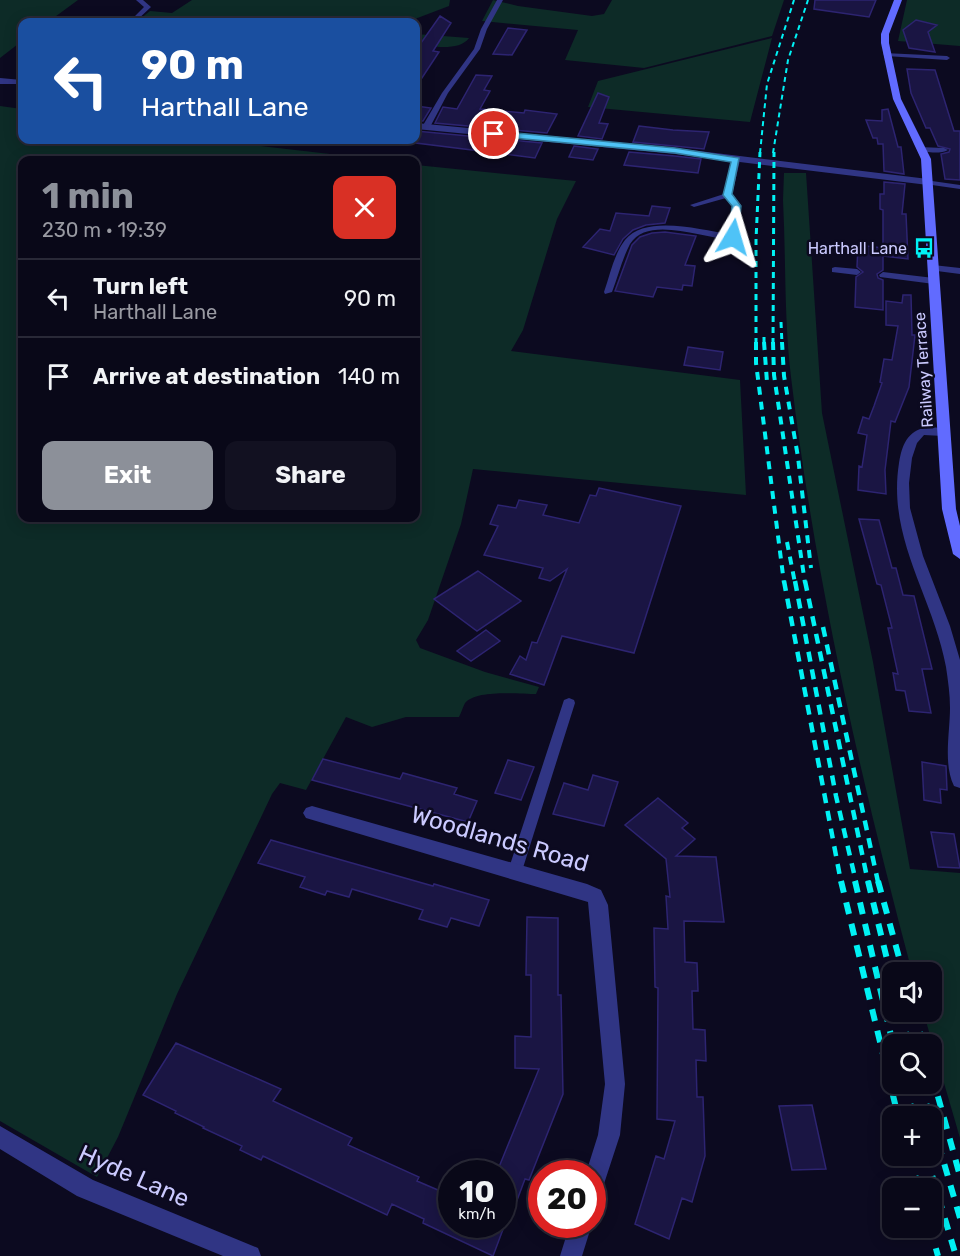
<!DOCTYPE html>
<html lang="en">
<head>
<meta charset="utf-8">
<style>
	body { margin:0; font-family:Rubik,sans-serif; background:#121121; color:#f1f3f6; height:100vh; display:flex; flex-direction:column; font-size:22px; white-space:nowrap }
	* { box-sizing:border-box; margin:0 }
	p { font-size:20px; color:#999aa2 }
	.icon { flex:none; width:33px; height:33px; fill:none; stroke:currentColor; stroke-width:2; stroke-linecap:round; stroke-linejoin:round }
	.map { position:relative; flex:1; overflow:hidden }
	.drawer { position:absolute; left:18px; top:156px; width:402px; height:366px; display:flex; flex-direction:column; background:#090818; border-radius:12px; box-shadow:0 3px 15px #0003,0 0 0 2px #292937 }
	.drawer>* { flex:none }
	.top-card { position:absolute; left:18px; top:18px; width:402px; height:126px; border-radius:12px; box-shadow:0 3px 15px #0003,0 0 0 2px #292937; background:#1a4fa0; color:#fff; overflow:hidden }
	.tools { position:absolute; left:882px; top:962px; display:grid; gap:12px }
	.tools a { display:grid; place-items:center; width:60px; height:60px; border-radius:12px; background:#090818; box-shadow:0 3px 15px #0003,0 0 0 2px #292937; font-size:30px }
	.speed { position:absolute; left:438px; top:1160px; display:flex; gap:12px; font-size:30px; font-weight:700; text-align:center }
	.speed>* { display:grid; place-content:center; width:78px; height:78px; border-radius:50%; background:#090818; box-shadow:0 3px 15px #0003,0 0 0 2px #292937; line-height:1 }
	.speed small { font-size:15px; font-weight:400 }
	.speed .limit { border:9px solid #d22; background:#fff; color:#111 }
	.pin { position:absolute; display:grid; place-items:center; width:51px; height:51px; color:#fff; margin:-26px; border:3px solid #fff; border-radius:50%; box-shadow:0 2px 6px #0007 }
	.me { position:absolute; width:66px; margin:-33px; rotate:7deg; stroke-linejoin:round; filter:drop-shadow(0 0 4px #0008) }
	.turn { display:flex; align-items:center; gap:21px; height:126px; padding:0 24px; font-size:27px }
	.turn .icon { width:78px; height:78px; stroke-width:2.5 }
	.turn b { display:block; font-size:42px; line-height:51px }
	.round { display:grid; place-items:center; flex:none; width:63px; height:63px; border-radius:12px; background:#121121 }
	.summary { display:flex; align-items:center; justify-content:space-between; height:102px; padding:0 24px }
	h1 { font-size:36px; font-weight:700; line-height:45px; color:#8c9099 }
	.primary-button { display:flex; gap:12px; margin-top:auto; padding:12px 24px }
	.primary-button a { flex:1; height:69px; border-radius:12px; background:#8c9099; color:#fff; font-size:24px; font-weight:700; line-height:69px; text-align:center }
	.primary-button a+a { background:#121121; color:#f1f3f6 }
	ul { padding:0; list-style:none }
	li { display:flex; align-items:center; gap:18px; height:78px; padding:0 24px; border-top:2px solid #292937 }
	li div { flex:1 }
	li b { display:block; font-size:22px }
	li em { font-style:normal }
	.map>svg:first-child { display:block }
</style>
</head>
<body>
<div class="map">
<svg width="960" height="1256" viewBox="0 0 960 1256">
	<rect width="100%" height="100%" fill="#0c0a20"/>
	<path fill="#0d2b27" d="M0 0H78L48 22H22V41L0 58Z
		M192 0H450L449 6 407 22H136L150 11 172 13Z
		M493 0 518 6 592 16 604 14 612 0H784L772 36 644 68 565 60 578 30 482 21Z
		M907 0H960V46L898 41Z
		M416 34 469 38C459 52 430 46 416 44Z
		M772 38 750 122 588 107 598 81Z
		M0 106 22 109V140H208L382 160H22V518H416V165L576 181 557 219 523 330 511 351 740 380 746 495 473 469 461 524 428 620 416 640 420 648 485 672 539 687 536 694C520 694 476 689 465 703 463 707 461 713 459 717H406L372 727 346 717 306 790 280 783 272 794 177 994 118 1137 97 1177 0 1121Z
		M784 173H806L822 413 873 662 910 869 960 873V1138L923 1011H932V972H912C860 777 815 578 791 377 784 319 786 259 783 200Z"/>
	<path fill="#1a1543" stroke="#2d2471" stroke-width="1.5" d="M815 0H876L869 17 814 9Z
		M440 16 451 23 433 51 439 52 416 87V50Z
		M916 20 937 25 928 32 935 52 909 48 903 30Z
		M508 28 527 30 512 55 493 54Z
		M907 69 935 70 954 131H960V180L945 179 941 154 949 152 950 149 938 146 930 128H926L911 93Z
		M476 75 492 76 484 90 490 91 480 109 524 113 525 110 557 114 547 133 435 123 443 107 457 109Z
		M598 93 609 97 599 123 608 124 602 139 578 136Z
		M416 106 431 108 423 121H416Z
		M888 109 898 147H901L904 174 884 171 883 144H878L877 138H873L866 120 882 121V110Z
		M639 126 673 130 709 132 704 149 633 142Z
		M416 131 542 143 535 158 416 143Z
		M574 146 598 149 593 160 569 157Z
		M629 152 675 156 701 159 698 173 680 171 624 165Z
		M884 182 905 184 902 214H906L908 259 883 256V270L877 274 878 278 883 280V310L855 307 856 277 863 272 857 267 858 245 883 248V210L880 209V194H884Z
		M652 206 670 208 665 223 646 225 633 230 623 239 614 255 583 247 600 229 610 231 616 213 649 216Z
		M665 232 696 236 685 265 695 266 692 286 683 285 682 290 657 287 653 297 615 291 632 245 640 237 652 233Z
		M903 295H911L912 335H915L909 387 895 422 891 421 885 470 886 494 858 490 859 466 862 467 867 435 858 433 863 417 869 419 874 406 882 383 880 382 884 359 892 360 898 326 886 325V301L902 303Z
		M688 347 723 352 720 370 684 365Z
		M599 488 681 506 634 653 562 636 544 685 510 674 520 656 526 660 532 642 537 643 567 569 550 581 539 578 543 568 484 555 498 526 490 524 498 505 516 508 519 500 547 505 543 515 579 523 590 495 596 496Z
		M859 519 879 520 892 568H896L903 595 914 596 932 669H922L931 713 909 711 905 691 896 690 893 673 898 674 888 628H892L881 585 877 584Z
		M478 571 521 601 477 631 434 599Z
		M486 630 500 641 471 661 457 651Z
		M323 759 400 779 403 773 457 788 454 794 477 801 468 822 312 780Z
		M508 760 534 767 521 800 495 793Z
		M922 762 946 766 947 790 940 789 941 803 924 800Z
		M593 775 618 782 604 826 553 814 564 783 588 790Z
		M658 798 688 823 682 828 695 839 676 856 716 857 724 922 684 921 685 962 697 963 698 991H692L693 1029 705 1030 706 1061 696 1060 697 1097H703L705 1156 692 1202 682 1198 669 1239 635 1224 656 1156 664 1159 675 1121 657 1119 658 988 655 987 654 928 668 929 666 896 670 897 666 859 625 825Z
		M931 832 954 834 960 868 938 867Z
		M271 840 433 886 434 884 489 900 479 926 451 918 447 927 419 919 423 910 352 889 349 897 327 891 325 895 300 887 305 877 258 863Z
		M527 917 558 918V995H561L563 1094 529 1180 525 1179 516 1203 502 1197V1168L499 1167 539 1069 515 1068V1036L531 1037V975H526Z
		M176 1043 281 1089 273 1101 352 1138 348 1145 419 1177 417 1181 452 1196V1224H505L493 1256 423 1223 424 1219 392 1204 387 1215 263 1156 261 1160 240 1150 242 1146 203 1128 204 1127 175 1113 176 1111 143 1095Z
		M812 1105 826 1169 792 1170 779 1106Z"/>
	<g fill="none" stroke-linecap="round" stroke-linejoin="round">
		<path fill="#303584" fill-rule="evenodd" d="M136 0H143L151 7 135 22H129L144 7Z
			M497 0H503L487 29 480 49 448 93 429 129H423L422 127 442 93 474 49 481 29Z
			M884 53 947 56 950 58 947 60 886 56 883 54Z
			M919 147 944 148 948 150C941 154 925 153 918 149Z
			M733 158 740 160 732 195 741 205 736 239C708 242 650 213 630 244 622 259 618 277 612 292L605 294 604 292C610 275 614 254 625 240 646 214 701 230 729 234L733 205 726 198 694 207 690 205 724 194Z
			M925 180 960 185V189L925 184Z
			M835 267 857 269 861 272 857 275 832 272V268Z
			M883 272 934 278 938 281 934 284 880 277 879 275Z
			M569 698 574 700 575 703 522 871 520 875 515 877 510 875 508 871 563 703 564 700Z"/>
		<path fill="#303584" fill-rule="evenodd" d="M0 78 22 80V84H0Z
			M416 123 675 148 928 179 933 182 928 185 675 154 416 129Z
			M933 265 960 268V274L929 270V266Z
			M927 427 943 428 949 432 943 436 924 435 917 443 912 458 909 483 910 508 923 556 950 626 960 660V788L954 786C943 764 950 732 950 708 950 694 948 681 946 667 933 596 887 539 899 463 902 445 907 431 927 427Z
			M312 806 587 884 601 890 608 905 625 1084 620 1135 600 1196 592 1199V1173H586L598 1135 605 1084 588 902 306 818 303 813 306 808Z
			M0 1126 93 1180 258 1248 261 1256H223L77 1196 0 1149Z
			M570 1224H592L582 1256H560Z"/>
		<path fill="#616bff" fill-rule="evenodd" d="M894 0H902L889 34V43L901 99 931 159 956 509 960 526V559L953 554 942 509 921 159 893 99 881 43V34Z"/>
		<path stroke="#00f2f5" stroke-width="2" stroke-dasharray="5 4" stroke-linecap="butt" d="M760 153 767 84 794 0
			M773 153 788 60 808 0"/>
		<path stroke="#00f2f5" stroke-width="3" stroke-dasharray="6 5" stroke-linecap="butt" d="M781 322 782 344
			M764 337V344
			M756 344V240L760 152
			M773 344 774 152"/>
		<path stroke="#00f2f5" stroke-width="4" stroke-dasharray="8 7" stroke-linecap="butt" d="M756 342V363L784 583
			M764 342 767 382
			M773 342 774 375 805 583
			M782 342 784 376 798 457 811 568
			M787 542 795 583"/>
		<path stroke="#00f2f5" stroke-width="4.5" stroke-dasharray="10 8" stroke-linecap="butt" d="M784 581 841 882
			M795 581 836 796 856 882
			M805 581 868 882
			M823 627 878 882"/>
		<path stroke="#00f2f5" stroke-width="6" stroke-dasharray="12 10" stroke-linecap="butt" d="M841 881 898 1116
			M855 881 893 1044
			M868 881 892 980
			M878 881 903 972
			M900 1011 909 1044
			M914 1011 923 1044
			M932 1075 960 1176
			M904 1083 914 1116
			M920 1083 930 1116
			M932 1122 960 1218
			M909 1155 919 1188
			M926 1155 956 1256
			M930 1227 938 1256"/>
	</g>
	<path fill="#4fc3f7" stroke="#337fa1" stroke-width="1.5" d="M494 131 675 148 739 158 732 194 741 206 738 237 733 240 729 237 732 206 723 195 731 162 675 153 491 136 490 134Z"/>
	<defs>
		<g id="bus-bare" transform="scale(1.62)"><path d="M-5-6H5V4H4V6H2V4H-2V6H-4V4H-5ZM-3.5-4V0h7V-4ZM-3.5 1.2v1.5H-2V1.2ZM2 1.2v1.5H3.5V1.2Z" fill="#00f2f5" stroke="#0c0a20" stroke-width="2.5" paint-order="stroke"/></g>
	</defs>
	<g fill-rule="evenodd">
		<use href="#bus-bare" x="924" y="248"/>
	</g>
	<g text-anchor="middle" stroke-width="5" stroke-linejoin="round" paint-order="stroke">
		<g font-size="16" fill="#cbcaff" stroke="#0c0a20" text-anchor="end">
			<text x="907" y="254">Harthall Lane</text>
		</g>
		<g font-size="16" fill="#cbcaff" stroke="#0c0a20">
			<text transform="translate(923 370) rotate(-94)" y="6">Railway Terrace</text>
		</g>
		<g font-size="24" fill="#cbcaff" stroke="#0c0a20">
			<text transform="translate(500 839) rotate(16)" y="8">Woodlands Road</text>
			<text transform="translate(134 1176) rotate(24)" y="8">Hyde Lane</text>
		</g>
	</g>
</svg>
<div class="tools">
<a><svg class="icon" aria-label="sound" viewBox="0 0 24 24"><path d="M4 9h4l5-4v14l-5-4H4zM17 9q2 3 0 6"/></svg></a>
<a><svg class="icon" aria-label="search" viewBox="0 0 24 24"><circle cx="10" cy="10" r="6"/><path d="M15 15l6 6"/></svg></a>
<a>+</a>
<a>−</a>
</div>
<div class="speed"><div>10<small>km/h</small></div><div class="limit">20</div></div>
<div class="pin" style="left:494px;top:134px;background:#d93025"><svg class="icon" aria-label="arrive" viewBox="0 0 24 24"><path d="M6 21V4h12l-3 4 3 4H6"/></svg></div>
<svg class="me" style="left:733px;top:237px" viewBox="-20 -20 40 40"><path d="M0-17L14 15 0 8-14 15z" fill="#4fc3f7" stroke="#fff" stroke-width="4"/></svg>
<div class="top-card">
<div class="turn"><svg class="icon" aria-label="left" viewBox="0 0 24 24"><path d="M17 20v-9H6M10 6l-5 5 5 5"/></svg><div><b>90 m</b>Harthall Lane</div></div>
</div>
<section class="drawer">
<div class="summary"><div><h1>1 min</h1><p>230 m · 19:39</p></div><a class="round" style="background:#d93025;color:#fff"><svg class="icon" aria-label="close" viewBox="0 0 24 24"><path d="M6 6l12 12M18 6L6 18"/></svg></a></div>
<ul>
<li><svg class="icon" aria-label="left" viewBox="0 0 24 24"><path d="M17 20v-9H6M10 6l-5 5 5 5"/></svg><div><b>Turn left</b><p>Harthall Lane</p></div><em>90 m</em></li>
<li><svg class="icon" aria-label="arrive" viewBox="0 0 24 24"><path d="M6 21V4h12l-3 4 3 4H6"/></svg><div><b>Arrive at destination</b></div><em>140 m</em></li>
</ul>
<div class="primary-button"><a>Exit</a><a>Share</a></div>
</section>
</div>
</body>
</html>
